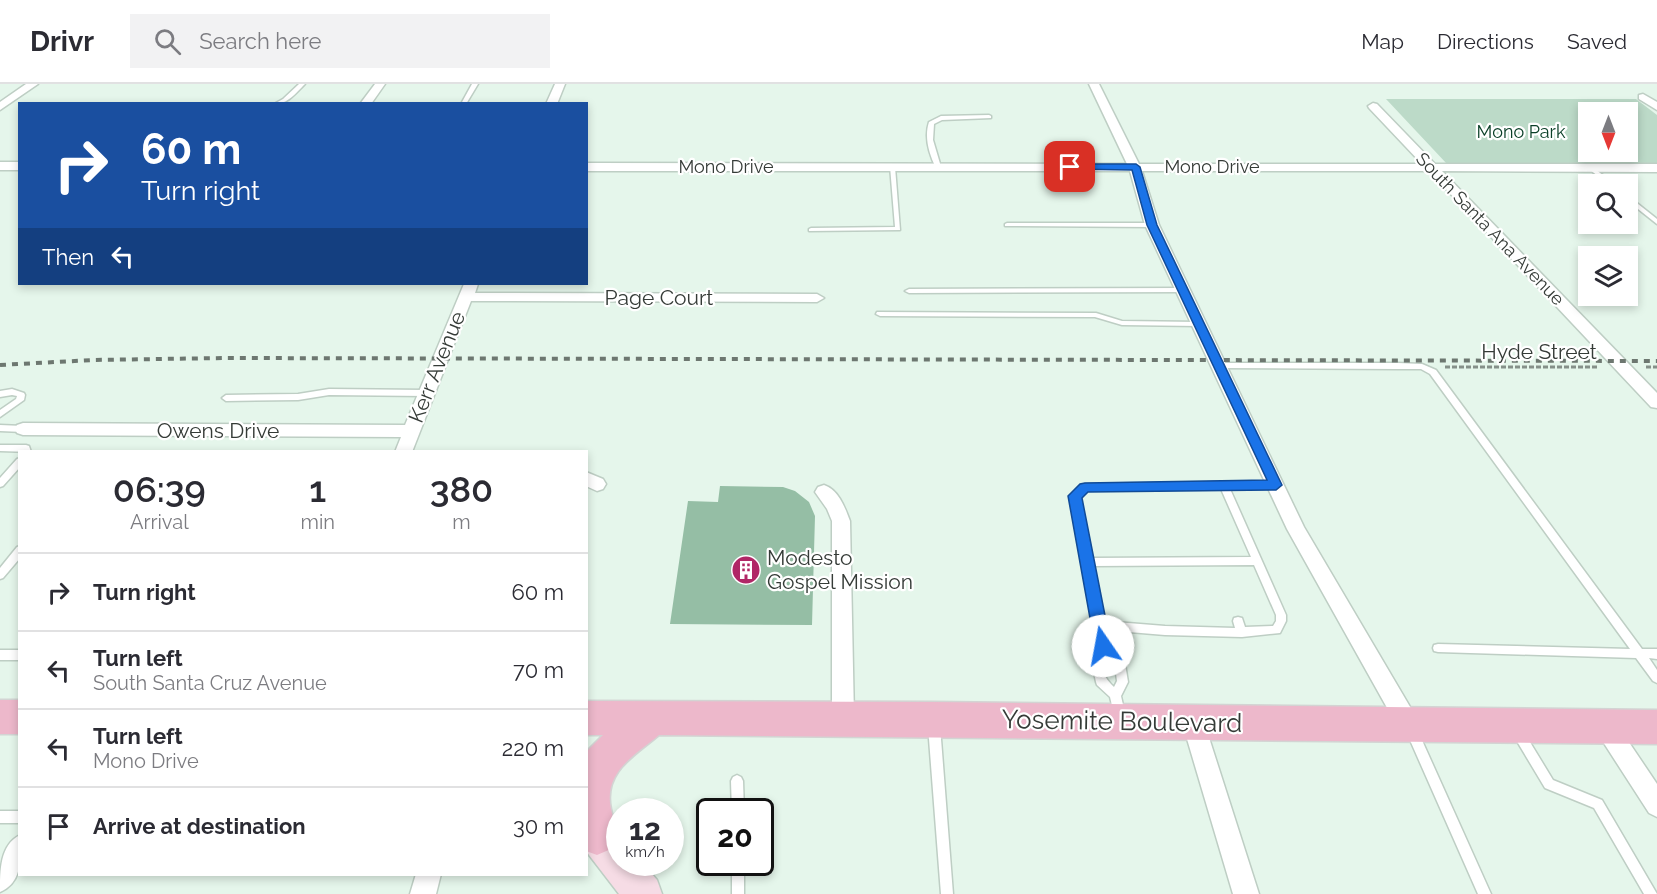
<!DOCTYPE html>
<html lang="en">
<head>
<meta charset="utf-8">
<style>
	body { margin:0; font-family:Raleway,sans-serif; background:#f2f2f3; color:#2b2b33; height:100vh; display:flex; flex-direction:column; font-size:22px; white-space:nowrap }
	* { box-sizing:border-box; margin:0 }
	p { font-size:20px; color:#7c7c81 }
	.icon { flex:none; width:33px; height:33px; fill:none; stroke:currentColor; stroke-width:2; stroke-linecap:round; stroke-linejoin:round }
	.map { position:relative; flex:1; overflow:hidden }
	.side { position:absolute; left:18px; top:366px; width:570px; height:426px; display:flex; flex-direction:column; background:#fff; border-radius:0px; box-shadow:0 3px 9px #0003 }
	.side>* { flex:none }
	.hud { position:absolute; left:18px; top:18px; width:570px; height:183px; border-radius:0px; box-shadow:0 3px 9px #0003; background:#1a4fa0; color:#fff; overflow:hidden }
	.needle { width:39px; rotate:180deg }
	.tools { position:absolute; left:1578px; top:18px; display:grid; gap:12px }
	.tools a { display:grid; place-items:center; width:60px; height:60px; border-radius:0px; background:#fff; box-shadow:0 3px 9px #0003; font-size:30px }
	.speed { position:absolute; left:606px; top:714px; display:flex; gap:12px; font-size:30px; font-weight:700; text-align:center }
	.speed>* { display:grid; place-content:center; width:78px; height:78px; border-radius:50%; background:#fff; box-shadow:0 3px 9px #0003; line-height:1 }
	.speed small { font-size:15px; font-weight:400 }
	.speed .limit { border:3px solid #111; border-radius:9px; background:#fff; color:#111 }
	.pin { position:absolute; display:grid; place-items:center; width:51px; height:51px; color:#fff; margin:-26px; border-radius:12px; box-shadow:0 3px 9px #0006 }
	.me { position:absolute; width:66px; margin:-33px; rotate:348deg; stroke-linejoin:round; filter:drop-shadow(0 0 4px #0008) }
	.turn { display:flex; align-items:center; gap:21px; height:126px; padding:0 24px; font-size:27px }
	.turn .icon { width:78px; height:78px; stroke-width:2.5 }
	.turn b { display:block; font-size:42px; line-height:51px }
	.then { display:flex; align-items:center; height:57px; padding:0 24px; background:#0003; gap:12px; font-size:22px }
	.eta { display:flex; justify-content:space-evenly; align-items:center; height:102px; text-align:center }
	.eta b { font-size:36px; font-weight:600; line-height:42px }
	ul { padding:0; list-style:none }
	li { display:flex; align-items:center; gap:18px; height:78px; padding:0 24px; border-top:2px solid #e1e1e2 }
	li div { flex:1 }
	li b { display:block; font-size:22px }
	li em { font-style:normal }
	header { display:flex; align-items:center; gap:36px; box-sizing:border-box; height:84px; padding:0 30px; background:#fff; border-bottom:2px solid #e1e1e2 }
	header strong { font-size:28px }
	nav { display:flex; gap:33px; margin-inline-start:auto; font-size:21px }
	.search { width:420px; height:54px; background:#f2f2f3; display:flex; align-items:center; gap:15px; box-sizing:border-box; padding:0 21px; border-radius:0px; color:#7c7c81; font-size:22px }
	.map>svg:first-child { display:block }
</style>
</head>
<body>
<header>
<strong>Drivr</strong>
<div class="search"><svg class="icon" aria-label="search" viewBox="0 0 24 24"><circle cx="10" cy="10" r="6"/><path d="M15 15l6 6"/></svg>Search here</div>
<nav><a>Map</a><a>Directions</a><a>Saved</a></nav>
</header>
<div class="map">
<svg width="1657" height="810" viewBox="0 0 1657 810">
	<rect width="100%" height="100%" fill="#e5f6eb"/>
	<path fill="#bcdac8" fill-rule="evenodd" d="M1386 15H1636L1657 31V80H1447ZM1588 28H1628V68H1588Z"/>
	<path fill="#95bea5" d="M720 402 783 403 795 407 809 418 815 432 812 541 670 540 688 417 718 418Z"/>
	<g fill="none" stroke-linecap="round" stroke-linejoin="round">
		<g stroke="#becec4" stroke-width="3">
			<path id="lane" d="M299 0H305C295 10 288 20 274 20L283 15Z
				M472 0H478L466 20H461Z
				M989 31 991 32V34L942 36 934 40 933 56 941 83 936 84C929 70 924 53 929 38L941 32Z
				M890 82 895 83 900 146 809 147V145L811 144 895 143Z
				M1591 82 1613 99 1614 100H1608L1589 85 1588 84Z
				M1628 112 1657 135V140L1628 117Z
				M1007 139H1152L1155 141 1152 143 1005 142V140Z
				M1184 204H1187V208L909 209 905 207 909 205Z
				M877 228 1096 229 1122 237 1199 238 1203 240 1199 242 1122 241 1095 233 880 232 876 230Z
				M1219 279H1398L1422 280 1436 286 1642 565H1657V575L1649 574 1657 586V599L1653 597 1636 574 1438 568 1434 567 1433 564 1434 561 1438 560 1630 565 1430 290 1421 285H1398L1216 284 1215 282Z
				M12 305 24 309 25 311 24 316 0 333V326L16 315 17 312 12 311 0 313V307Z
				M329 305 426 306 430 309 426 312 329 311 298 316 226 317 222 314 226 311 298 310Z
				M0 341 23 342 27 345 23 348 0 347Z
				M0 361H26L29 362 31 368 0 367Z
				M20 374V383L3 402 0 403V394L17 375Z
				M1224 398H1276L1280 401 1276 404 1230 405 1286 531V537L1280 549 1242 553 1165 551 1105 546 1108 560 1125 580 1128 598 1121 612 1125 630 1123 634 1119 635 1115 634 1110 613 1097 601 1096 598 1092 579 1098 562 1083 481 1081 478 1082 476 1070 412 1082 401 1085 400ZM1221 405 1251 473 1091 474 1080 413 1087 406ZM1254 481 1276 531V537L1273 542 1245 543 1242 534 1238 533 1234 534 1233 537 1235 544 1165 542 1103 537 1093 482ZM1105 571 1115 582 1117 597 1114 603C1104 594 1100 585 1105 571Z
				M20 462V474L3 494 0 495V484L17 463Z
				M0 566H20V576H0Z
				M934 637 938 638 940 642 953 810H941L928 642 930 638Z
				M1412 642 1416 643 1491 810H1478L1406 647 1408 643Z
				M1518 644 1522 645 1553 696 1602 716 1657 810H1644L1594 724 1545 704 1512 649 1514 645Z
				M737 691 741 693 743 697 744 728H732L731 697 733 693Z
				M0 727H20V739H0Z
				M732 778H744V810H732Z"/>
		</g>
		<g stroke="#becec4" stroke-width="3">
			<path id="street" d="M26 0H38L0 26V18Z
				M375 0H385L371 20H360Z
				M555 0H565L557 20H546Z
				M1089 0H1099L1139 80H1422L1369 24 1368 22 1373 19 1377 20 1435 80H1657V88L1442 87 1657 309V324L1651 323 1429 87H1142L1159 141 1304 443 1416 633 1419 640 1416 647 1408 650 1400 647 1287 445 1145 141 1130 87H586V79L1127 80Z
				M1643 10 1657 18V26L1639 15V11Z
				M0 78H20V86H0Z
				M464 200H478L475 209 817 210 824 214 817 218 471 217 412 368H395L401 353 23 351 17 349 15 345 17 341 23 339 405 341Z
				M586 388 603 395 606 400 603 405 597 407 586 402Z
				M824 401C839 406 845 424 850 437L854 634 851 641 843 644 835 641 832 634V437L827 425 815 408 818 403Z
				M1193 628 1201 631 1204 638 1259 810H1233L1182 638 1185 631Z
				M1606 633 1614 636 1657 700V733L1649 729 1598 650 1595 643 1598 636Z
				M20 751C20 772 24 798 0 808 0 786 0 761 20 751Z
				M416 790H441L436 810H410Z"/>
		</g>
		<g stroke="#becec4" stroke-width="3">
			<path id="secondary" d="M586 719 599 724 620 750V778H642L657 796 662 810H619L586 767Z"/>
		</g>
		<g stroke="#d3d4d3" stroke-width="3">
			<path id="primary" d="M0 616H20V650H0Z
				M586 617 933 618 1657 626V660L659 651C634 672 603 688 611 725 615 743 619 747 611 765L597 771 586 767V668L603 651H586Z"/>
		</g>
		<path stroke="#859089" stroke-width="3" stroke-dasharray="5 2" stroke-linecap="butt" d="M1445 283H1599
			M1646 283H1657"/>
		<use href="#lane" fill="#fff" fill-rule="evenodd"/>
		<use href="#street" fill="#fff" fill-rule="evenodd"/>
		<use href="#secondary" fill="#f6dce5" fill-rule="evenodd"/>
		<use href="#primary" fill="#edb8cb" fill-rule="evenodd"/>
		<path stroke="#6d7770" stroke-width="4" stroke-dasharray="6 6" stroke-linecap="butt" d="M0 281 93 276 226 274 1657 277"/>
	</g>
	<path fill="#1a73e8" stroke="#114b97" stroke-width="1.5" d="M1070 80H1136L1140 83 1157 141 1282 401 1276 406 1088 408 1082 414 1111 562 1109 567 1103 569 1098 567 1095 562 1068 412 1080 400 1085 399 1267 396 1147 141 1132 86 1066 85V81Z"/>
	<defs>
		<g id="building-disc" transform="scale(1.5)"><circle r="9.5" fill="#b02766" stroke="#fff"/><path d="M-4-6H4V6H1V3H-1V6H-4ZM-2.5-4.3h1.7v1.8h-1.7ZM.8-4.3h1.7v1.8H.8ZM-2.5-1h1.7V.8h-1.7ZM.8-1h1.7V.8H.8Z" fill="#fff"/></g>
	</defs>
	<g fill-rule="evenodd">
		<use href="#building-disc" x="746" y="486"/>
	</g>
	<g text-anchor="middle" stroke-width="4.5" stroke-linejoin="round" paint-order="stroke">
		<g font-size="18" fill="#0b4028" stroke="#fff">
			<text x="1521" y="54">Mono Park</text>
		</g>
		<g font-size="18" fill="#353b37" stroke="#fff">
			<text x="726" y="89">Mono Drive</text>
			<text x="1212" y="89">Mono Drive</text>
			<text transform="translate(1490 145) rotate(46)" y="6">South Santa Ana Avenue</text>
		</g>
		<g font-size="21" fill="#353b37" stroke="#fff">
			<text x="659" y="221">Page Court</text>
			<text x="1539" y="275">Hyde Street</text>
			<text transform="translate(437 283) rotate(-68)" y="7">Kerr Avenue</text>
			<text x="218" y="354">Owens Drive</text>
		</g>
		<g font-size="21" fill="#353b37" stroke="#fff" text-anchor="start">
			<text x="767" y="481">Modesto<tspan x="767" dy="24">Gospel Mission</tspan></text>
		</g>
		<g font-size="26" fill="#353b37" stroke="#fff">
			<text transform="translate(1122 637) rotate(1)" y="9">Yosemite Boulevard</text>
		</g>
	</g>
</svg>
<div class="tools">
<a><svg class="needle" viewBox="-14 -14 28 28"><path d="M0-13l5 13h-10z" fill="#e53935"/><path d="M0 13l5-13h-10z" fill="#7c7c81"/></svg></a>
<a><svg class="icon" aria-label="search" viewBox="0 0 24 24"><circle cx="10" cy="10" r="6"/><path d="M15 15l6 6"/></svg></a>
<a><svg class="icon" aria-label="layers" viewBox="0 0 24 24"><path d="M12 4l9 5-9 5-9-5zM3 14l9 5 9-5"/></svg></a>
</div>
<div class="speed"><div>12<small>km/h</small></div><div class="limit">20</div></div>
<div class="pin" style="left:1070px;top:83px;background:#d93025"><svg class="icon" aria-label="arrive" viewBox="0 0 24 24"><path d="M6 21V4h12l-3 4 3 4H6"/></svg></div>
<svg class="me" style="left:1103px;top:562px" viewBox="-20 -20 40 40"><circle r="19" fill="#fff"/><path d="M0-13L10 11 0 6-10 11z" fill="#1a73e8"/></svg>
<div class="hud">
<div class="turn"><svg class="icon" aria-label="right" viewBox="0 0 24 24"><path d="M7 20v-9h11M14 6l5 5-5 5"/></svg><div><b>60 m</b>Turn right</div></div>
<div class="then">Then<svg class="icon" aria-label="left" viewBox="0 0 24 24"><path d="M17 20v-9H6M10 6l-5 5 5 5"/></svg></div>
</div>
<section class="side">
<div class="eta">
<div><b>06:39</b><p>Arrival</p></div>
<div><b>1</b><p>min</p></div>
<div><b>380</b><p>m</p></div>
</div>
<ul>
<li><svg class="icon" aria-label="right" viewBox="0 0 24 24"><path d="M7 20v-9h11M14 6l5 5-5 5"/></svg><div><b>Turn right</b></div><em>60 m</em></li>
<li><svg class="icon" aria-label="left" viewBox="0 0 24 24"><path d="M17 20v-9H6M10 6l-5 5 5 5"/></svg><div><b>Turn left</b><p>South Santa Cruz Avenue</p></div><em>70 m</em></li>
<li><svg class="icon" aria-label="left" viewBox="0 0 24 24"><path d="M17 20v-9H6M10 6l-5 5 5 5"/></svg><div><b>Turn left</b><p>Mono Drive</p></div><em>220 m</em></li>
<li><svg class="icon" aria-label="arrive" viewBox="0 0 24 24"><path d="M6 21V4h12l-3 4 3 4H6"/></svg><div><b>Arrive at destination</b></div><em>30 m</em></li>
</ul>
</section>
</div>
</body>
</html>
